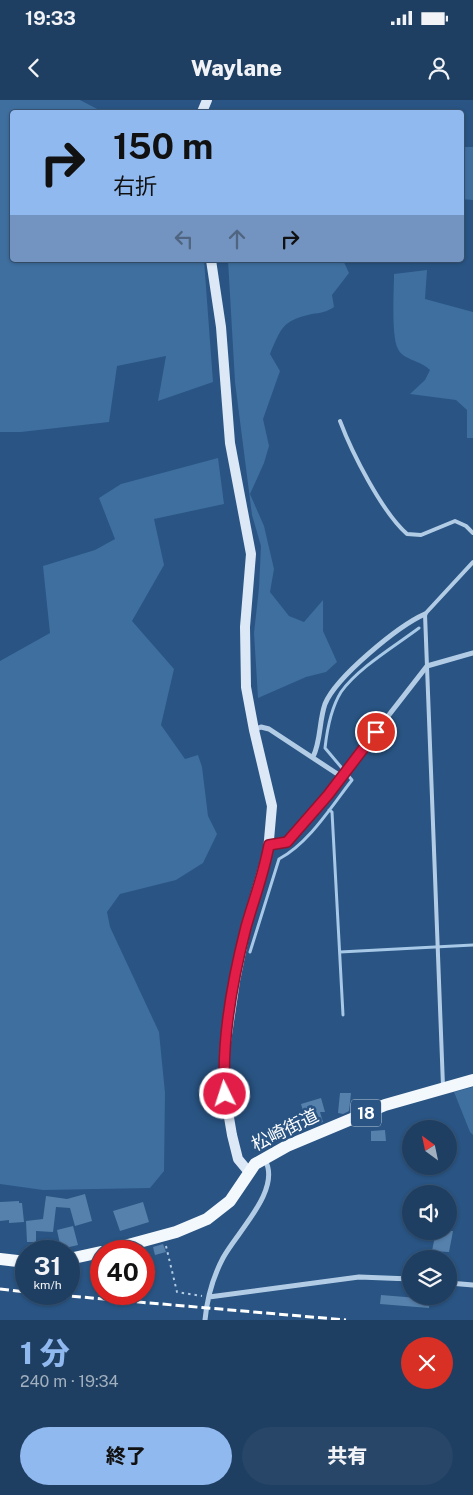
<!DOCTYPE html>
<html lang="ja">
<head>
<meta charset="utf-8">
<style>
	body { margin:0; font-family:"Public Sans","Noto Sans JP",sans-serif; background:#274668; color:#f1f3f6; height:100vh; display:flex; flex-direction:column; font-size:19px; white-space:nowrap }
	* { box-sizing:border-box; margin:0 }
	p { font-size:16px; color:#a1afbe }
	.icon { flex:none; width:28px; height:28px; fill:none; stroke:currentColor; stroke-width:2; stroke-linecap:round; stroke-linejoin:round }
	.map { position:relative; height:1220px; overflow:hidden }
	.sheet { display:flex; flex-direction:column; background:#1f3f62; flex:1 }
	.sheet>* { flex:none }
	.guide { position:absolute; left:10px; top:10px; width:454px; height:152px; border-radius:5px; box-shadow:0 1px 4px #0004,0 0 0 1px #3c5877; background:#90b9f0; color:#111; overflow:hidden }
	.needle { width:32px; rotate:327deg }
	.buttons { position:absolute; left:402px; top:1020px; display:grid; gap:10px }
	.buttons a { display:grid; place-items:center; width:55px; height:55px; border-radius:50%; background:#1f3f62; box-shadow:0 1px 4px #0004,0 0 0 1px #3c5877; font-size:25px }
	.speed { position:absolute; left:15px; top:1140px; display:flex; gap:10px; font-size:25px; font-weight:700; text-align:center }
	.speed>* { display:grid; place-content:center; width:65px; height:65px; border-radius:50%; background:#1f3f62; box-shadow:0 1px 4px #0004,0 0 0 1px #3c5877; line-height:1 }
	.speed small { font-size:12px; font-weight:400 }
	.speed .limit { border:8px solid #d22; background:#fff; color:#111 }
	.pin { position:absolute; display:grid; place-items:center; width:42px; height:42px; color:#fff; margin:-21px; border:2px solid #fff; border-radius:50%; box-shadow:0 1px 5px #0007 }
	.me { position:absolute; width:55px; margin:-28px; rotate:356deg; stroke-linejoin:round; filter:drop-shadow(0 0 4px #0008) }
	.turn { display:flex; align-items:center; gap:18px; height:105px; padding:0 20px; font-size:22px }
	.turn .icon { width:65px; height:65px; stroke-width:2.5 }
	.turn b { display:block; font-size:35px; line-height:42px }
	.lanes { display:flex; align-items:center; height:48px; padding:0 20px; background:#0003; justify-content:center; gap:25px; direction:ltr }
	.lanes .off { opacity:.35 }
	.round { display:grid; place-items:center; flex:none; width:52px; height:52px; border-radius:26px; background:#274668 }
	.head { display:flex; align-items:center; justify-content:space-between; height:85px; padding:0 20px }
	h1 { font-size:30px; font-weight:800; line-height:38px; color:#90b9f0 }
	.action { display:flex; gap:10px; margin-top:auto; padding:10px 20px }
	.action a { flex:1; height:58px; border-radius:30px; background:#90b9f0; color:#111; font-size:20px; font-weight:800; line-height:58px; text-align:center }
	.action a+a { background:#274668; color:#f1f3f6 }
	.status { display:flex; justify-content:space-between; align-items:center; height:35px; padding:0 25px; background:#1f3f62; direction:ltr }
	.status svg { height:14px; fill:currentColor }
	header { display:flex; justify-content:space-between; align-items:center; height:65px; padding:0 20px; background:#1f3f62; font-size:22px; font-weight:800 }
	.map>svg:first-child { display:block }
</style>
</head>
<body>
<div class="status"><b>19:33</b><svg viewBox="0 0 49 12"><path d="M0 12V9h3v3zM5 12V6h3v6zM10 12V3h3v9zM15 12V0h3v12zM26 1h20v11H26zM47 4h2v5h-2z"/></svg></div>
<header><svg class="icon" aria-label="back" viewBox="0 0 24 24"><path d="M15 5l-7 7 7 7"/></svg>Waylane<svg class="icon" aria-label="person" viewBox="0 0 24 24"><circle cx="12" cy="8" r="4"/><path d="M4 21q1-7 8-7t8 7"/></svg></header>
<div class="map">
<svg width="473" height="1220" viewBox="0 0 473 1220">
	<rect width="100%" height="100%" fill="#295483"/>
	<path fill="#3e6f9f" d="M0 0H80L103 12H12V160H204L213 282 158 301 166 256 117 266 109 322 21 332H0Z
		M461 47H473V100L461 99Z
		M228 160H343L349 173 332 195 334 207C327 212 320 213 312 214 283 220 281 228 270 254L280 271 263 319 269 346 264 363 250 394 264 426 274 469 270 492 289 516 304 522 323 500V531L337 562 326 572 306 577 258 598 254 533 259 488 261 446 252 415 235 282Z
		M427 170 425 199 473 212V338H467V310L456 300 410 294 425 280 430 270C422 261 403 260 398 249 391 236 394 190 394 174Z
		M218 358 224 404 154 419 164 465 132 521 174 569 161 625 185 659 198 655 202 667 208 716 217 734 203 763 176 780 120 794 107 812 110 827 159 932 165 993 164 1071 150 1088 43 1090 0 1084V561L50 533 43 466 95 450 115 439 99 398 121 384Z
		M473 987V1035L470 1032 454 992Z"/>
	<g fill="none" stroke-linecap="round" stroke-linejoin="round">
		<path stroke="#a7c8e6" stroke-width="3" d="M329 710 332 712 343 915
			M250 852 279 759C309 743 331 707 352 680L325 648C327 630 331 608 341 592 358 568 395 546 419 528
			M340 852 473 845"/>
	</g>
	<path fill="#5681ac" d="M340 993H351L349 1011 343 1014 338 1013Z
		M321 998 325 1012H320L323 1022 308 1028 301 1004Z
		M385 1030 386 1041H371V1031Z
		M85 1094 92 1121 75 1126 70 1108 56 1107 53 1132 36 1131V1142H27L26 1121 43 1119 46 1096 67 1099Z
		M19 1101V1103H22L24 1122 9 1123V1120L0 1121V1102Z
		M143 1102 149 1122 120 1131 113 1111Z
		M73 1126 78 1145 61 1149 57 1130Z
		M436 1131H453L449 1152 432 1151Z
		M163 1144 166 1152 155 1155 153 1147Z
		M381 1195 430 1199 429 1208 380 1204Z"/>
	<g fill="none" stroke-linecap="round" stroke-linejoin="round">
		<path stroke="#b3cce6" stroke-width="2" stroke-dasharray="2.5 4" stroke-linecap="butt" d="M166 1146 177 1192 202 1196"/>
		<path stroke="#b3cce6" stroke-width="4" d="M340 321C352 353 382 412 407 434L421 435 455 421 466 426 473 433
			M443 986 425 514 473 462"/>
		<path stroke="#b3cce6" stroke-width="5" d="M254 630 261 627 269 629 342 677
			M313 657C321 641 319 621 325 604 336 577 398 526 425 514
			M269 745 287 742 308 719 427 566 473 553
			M449 1183 473 1185
			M209 1197 359 1177 411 1179
			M205 1220C207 1199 213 1177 223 1158 236 1133 282 1090 265 1060"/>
		<path stroke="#dce8f6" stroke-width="10" d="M202 12 207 0
			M211 160 221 227 230 343 251 454 245 527 246 587 254 630 272 706 268 751 246 827 235 881 224 955 225 994 232 1035 238 1059 248 1071"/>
		<path stroke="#f3f8fd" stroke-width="12" d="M106 1151 176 1132 207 1119 230 1101 255 1064 287 1046 385 1005 473 980
			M0 1159 26 1162
			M69 1159 101 1152"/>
		<path stroke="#fff" stroke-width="3" stroke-dasharray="9 4" stroke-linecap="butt" d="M0 1189 26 1192
			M46 1194 346 1220"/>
	</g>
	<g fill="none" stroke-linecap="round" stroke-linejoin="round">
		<g stroke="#92132f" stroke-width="12">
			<path id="route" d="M225 994C221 941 233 878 246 827 254 799 264 773 269 745L287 742 328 695 376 632"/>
		</g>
		<use href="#route" stroke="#e11d48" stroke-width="9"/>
	</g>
	<g text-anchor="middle" stroke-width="5" stroke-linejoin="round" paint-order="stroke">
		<rect fill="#295483" stroke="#bfccda" stroke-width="1" x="351" y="999.5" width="30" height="27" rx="4"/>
		<g font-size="16" font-weight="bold" fill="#fff">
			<text x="366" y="1019">18</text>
		</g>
		<g font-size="18" fill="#fff" stroke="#295483">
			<text transform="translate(285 1030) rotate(-26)" y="6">松崎街道</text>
		</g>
	</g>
</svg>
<div class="buttons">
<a><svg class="needle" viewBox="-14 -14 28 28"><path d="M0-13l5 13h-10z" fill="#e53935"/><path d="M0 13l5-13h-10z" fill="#a1afbe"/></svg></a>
<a><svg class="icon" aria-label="sound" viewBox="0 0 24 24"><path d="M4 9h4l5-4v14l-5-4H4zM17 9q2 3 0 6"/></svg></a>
<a><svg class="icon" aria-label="layers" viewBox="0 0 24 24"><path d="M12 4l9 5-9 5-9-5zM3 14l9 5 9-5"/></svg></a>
</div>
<div class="speed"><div>31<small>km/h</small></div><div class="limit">40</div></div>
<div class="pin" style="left:376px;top:632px;background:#d93025"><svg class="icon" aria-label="arrive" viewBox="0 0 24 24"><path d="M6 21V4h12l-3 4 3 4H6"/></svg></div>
<svg class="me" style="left:225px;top:994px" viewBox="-20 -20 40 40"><circle r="17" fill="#e11d48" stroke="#fff" stroke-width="3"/><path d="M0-11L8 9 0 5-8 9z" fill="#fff"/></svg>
<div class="guide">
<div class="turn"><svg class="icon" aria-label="right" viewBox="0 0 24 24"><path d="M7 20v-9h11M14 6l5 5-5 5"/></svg><div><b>150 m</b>右折</div></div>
<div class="lanes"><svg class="icon off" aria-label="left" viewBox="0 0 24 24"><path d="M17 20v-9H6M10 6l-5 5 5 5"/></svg><svg class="icon off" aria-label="ahead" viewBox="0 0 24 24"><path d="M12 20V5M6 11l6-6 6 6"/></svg><svg class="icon" aria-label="right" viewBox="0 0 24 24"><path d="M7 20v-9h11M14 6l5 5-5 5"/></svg></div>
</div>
</div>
<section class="sheet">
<div class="head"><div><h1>1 分</h1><p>240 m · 19:34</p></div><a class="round" style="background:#d93025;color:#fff"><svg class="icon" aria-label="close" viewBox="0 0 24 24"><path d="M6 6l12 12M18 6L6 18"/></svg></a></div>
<div class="action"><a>終了</a><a>共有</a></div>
</section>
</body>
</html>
